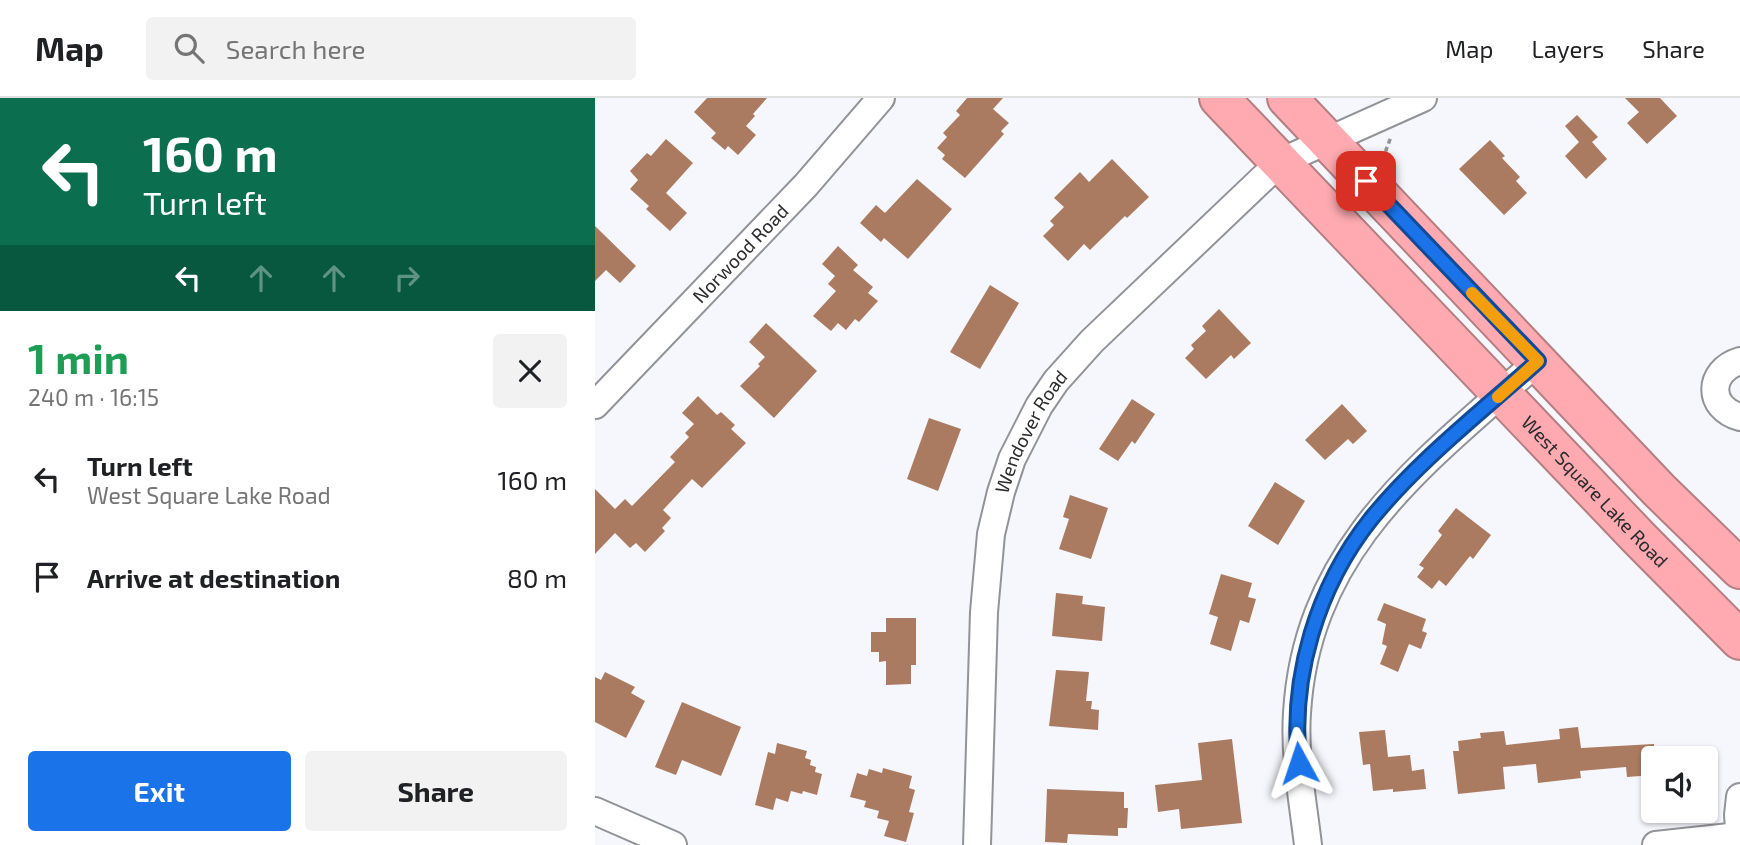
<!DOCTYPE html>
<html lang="en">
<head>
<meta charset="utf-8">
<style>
	body { margin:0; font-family:"Exo 2",sans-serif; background:#f2f2f2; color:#202124; height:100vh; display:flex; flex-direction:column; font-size:26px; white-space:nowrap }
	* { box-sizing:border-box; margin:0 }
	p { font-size:23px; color:#757577 }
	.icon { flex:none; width:38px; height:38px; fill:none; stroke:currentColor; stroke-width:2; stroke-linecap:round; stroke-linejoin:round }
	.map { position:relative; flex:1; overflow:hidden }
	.drawer { display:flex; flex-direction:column; background:#fff; width:595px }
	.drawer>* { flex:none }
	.guide { background:#0b6e4f; color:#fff; overflow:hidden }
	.tools { position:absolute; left:1046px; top:648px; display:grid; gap:14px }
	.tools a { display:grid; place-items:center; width:77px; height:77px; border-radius:7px; background:#fff; box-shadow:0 2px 5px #0004; font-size:35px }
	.pin { position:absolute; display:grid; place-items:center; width:60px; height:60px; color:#fff; margin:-30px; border-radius:14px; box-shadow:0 4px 10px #0006 }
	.me { position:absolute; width:77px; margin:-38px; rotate:355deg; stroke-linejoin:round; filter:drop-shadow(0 0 5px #0008) }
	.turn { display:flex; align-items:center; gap:24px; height:147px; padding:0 28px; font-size:32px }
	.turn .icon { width:91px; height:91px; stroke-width:2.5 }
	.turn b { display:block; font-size:49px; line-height:60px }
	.lanes { display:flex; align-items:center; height:66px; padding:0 28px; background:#0003; justify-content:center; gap:35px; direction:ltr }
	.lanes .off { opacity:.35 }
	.round { display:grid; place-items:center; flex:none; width:74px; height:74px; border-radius:7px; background:#f2f2f2 }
	.headline { display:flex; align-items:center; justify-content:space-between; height:119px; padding:0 28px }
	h1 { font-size:42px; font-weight:700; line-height:52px; color:#1e9e55 }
	.button { display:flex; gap:14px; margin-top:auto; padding:14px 28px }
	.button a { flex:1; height:80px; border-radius:7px; background:#1a73e8; color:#fff; font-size:28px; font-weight:700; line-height:80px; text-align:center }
	.button a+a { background:#f2f2f2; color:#202124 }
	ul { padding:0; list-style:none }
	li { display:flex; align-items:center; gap:21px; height:98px; padding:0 28px }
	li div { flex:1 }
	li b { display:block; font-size:26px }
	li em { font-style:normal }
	header { display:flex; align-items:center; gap:42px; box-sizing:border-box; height:98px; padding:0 35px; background:#fff; border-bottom:2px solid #e0e0e0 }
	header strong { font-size:33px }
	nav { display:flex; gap:38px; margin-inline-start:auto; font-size:24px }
	.search { width:490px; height:63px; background:#f2f2f2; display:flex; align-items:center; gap:18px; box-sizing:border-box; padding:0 24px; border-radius:7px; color:#757577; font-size:26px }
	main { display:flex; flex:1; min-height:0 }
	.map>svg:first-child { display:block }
</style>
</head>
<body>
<header>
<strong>Map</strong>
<div class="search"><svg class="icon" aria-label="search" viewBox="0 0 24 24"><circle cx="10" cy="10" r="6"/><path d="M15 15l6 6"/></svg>Search here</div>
<nav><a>Map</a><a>Layers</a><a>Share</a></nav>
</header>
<main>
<section class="drawer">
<div class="guide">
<div class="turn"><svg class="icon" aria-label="left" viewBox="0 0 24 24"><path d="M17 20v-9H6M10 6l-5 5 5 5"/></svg><div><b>160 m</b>Turn left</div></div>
<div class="lanes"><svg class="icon" aria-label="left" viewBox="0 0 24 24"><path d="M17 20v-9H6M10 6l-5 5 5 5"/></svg><svg class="icon off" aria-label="ahead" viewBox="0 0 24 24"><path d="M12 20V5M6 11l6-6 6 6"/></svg><svg class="icon off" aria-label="ahead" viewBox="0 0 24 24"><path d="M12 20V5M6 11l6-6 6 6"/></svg><svg class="icon off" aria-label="right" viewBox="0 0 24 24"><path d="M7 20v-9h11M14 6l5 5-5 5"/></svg></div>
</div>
<div class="headline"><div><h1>1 min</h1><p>240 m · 16:15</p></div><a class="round"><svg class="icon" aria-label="close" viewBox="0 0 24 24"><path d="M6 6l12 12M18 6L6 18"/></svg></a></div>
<ul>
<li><svg class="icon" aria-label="left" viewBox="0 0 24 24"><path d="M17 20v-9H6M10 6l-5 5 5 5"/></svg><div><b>Turn left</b><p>West Square Lake Road</p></div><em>160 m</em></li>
<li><svg class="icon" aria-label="arrive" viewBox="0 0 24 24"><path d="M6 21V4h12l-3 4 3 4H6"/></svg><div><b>Arrive at destination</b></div><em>80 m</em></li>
</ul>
<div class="button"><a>Exit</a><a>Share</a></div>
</section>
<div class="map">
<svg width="1145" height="747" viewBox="0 0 1145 747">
	<rect width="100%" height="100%" fill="#f6f7fd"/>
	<path fill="#ab7b61" d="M112 0H172L158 16 160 18 151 28 161 37 143 57 133 48 130 52 116 40 121 35 99 14Z
		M372 0H408L398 11 414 25 406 33 409 36 370 80 347 61 350 57 342 50 352 39 348 35 365 17 361 13Z
		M1030 0H1065L1082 18 1052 46 1032 25 1044 14Z
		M982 17 1003 39 997 44 1012 61 991 81 970 58 984 44 970 28Z
		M71 41 98 65 71 95 92 115 75 133 51 111 54 108 35 91 43 82 35 73 52 55 56 58Z
		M895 42 910 58 907 60 925 79 921 83 932 95 909 117 864 71Z
		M517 61 554 99 532 120 530 118 495 152 489 146 473 163 448 138 459 127 455 123 469 109 459 100 485 74 494 84Z
		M322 81 357 111 313 161 289 140 286 144 265 125 281 107 290 115Z
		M0 128 41 168 25 185 11 172 0 183Z
		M243 148 263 167 258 172 278 189 273 195 283 203 264 224 260 221 251 232 243 225 236 233 218 218 241 193 233 186 240 178 227 166Z
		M395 187 424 205 385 271 355 254Z
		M624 211 656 245 639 261 636 257 611 281 590 260 599 251 596 247 611 233 607 228Z
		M171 225 222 273 179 320 145 288 165 268 163 266 170 259 154 244Z
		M103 298 122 317 126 314 140 327 136 331 151 345 107 390 97 381 68 412 76 420 67 430 70 433 50 454 41 445 35 450 20 435 0 456V391L20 411 30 401 37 408 80 364 75 359 94 339 90 335 99 326 87 315Z
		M537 301 560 316 540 346 537 343 523 363 504 351Z
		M747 306 772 333 758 346 753 341 730 362 710 342Z
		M334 320 366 331 343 393 312 381Z
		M680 384 710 403 683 447 653 428Z
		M475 397 513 410 496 461 464 451 474 421 468 419Z
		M861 410 896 437 878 461 875 458 851 488 844 482 837 491 822 479 829 470 824 467 847 437 843 433Z
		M626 476 657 485 653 499 661 501 654 525 645 522 636 553 615 546 623 519 614 516Z
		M461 495 488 498 487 506 510 509 507 543 457 538Z
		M789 505 831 521 827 533 832 535 826 551 814 546 803 574 785 566 792 548 787 546 791 526 782 522Z
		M291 520H321V567H316V586L291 587V563L284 564V554H276V534H291Z
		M461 572 494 574 491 603H497L496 611 504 612 503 632 454 628Z
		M10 574 40 589 36 595 50 603 31 640 0 624V579L6 582Z
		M87 604 146 629 126 678 87 662 81 677 60 669Z
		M983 629 986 650 1059 646V677L1032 679 1031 669 985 673 986 680 943 685 941 666 908 669 910 691 863 696 858 653H864L863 643 886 640 885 635 909 633 911 647 965 641 964 631Z
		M790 632 793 659 815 657 817 673 829 671 831 691 798 694V691L778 693 775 666 768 667 764 634Z
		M637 641 647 725 586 731 584 711 563 714 560 687 607 682 603 645Z
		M182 645 212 653 210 660 216 662 215 667 221 669 220 674 227 676 222 697 208 693 207 696 196 693 193 704 181 700 178 712 160 707 173 654 180 656Z
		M288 670 317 678 314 690 320 692 314 714 319 715 311 744 289 738 294 723 282 720 284 713 269 709 271 703 255 699 262 675 272 678 274 671 287 675Z
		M452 691 529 694V710H533L532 730H523V738L473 736 472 745 450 744Z"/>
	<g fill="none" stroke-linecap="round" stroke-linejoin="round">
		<g stroke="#929399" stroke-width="30">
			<g id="minor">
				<path d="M1145 263C1112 273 1112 310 1145 319"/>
				<path id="s1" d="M0 307 211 87 286 0"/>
				<path d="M1145 699 1143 717 1145 744"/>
				<path d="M0 713 78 747"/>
				<path id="s2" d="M382 747 389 514 396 436 406 394 417 361 444 308 461 283 497 243 685 64 828 0"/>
				<path d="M713 747C708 704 699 658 702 615 712 448 829 365 943 263"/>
				<path d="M1061 747 1144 738"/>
			</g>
		</g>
		<g stroke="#b47e82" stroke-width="42">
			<g id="highway">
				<path id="s3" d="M624 0 1044 440 1145 542"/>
				<path d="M692 0 1064 392 1145 471"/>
			</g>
		</g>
		<path stroke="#939498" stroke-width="3.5" stroke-dasharray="5 3.5" stroke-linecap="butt" d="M793 62 791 52 796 39"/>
		<use href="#minor" stroke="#fff" stroke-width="26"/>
		<use href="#highway" stroke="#feaab0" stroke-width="38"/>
	</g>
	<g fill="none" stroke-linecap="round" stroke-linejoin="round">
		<g stroke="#114b97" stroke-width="18">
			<path id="route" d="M704 665C695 579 722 489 776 421 824 362 886 314 943 263L771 83"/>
		</g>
		<use href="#route" stroke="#1a73e8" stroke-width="12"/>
		<path stroke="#f59e0b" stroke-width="12" d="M877 195 943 263 903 299"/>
	</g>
	<g text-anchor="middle" stroke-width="7" stroke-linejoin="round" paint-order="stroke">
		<g font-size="19" fill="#2b2b2e" stroke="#f6f7fd">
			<text dy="7" stroke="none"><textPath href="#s1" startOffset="210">Norwood Road</textPath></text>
			<text dy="7" stroke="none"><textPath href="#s2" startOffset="422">Wendover Road</textPath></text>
			<text dy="7" stroke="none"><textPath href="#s3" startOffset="544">West Square Lake Road</textPath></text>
		</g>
	</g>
</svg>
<div class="tools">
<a><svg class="icon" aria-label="sound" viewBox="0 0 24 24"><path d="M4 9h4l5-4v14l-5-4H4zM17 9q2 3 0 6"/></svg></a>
</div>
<div class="pin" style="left:771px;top:83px;background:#d93025"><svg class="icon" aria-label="arrive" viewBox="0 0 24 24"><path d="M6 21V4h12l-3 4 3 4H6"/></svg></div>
<svg class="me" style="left:704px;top:665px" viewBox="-20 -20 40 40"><path d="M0-17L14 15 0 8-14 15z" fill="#1a73e8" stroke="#fff" stroke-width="4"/></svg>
</div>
</main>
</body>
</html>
